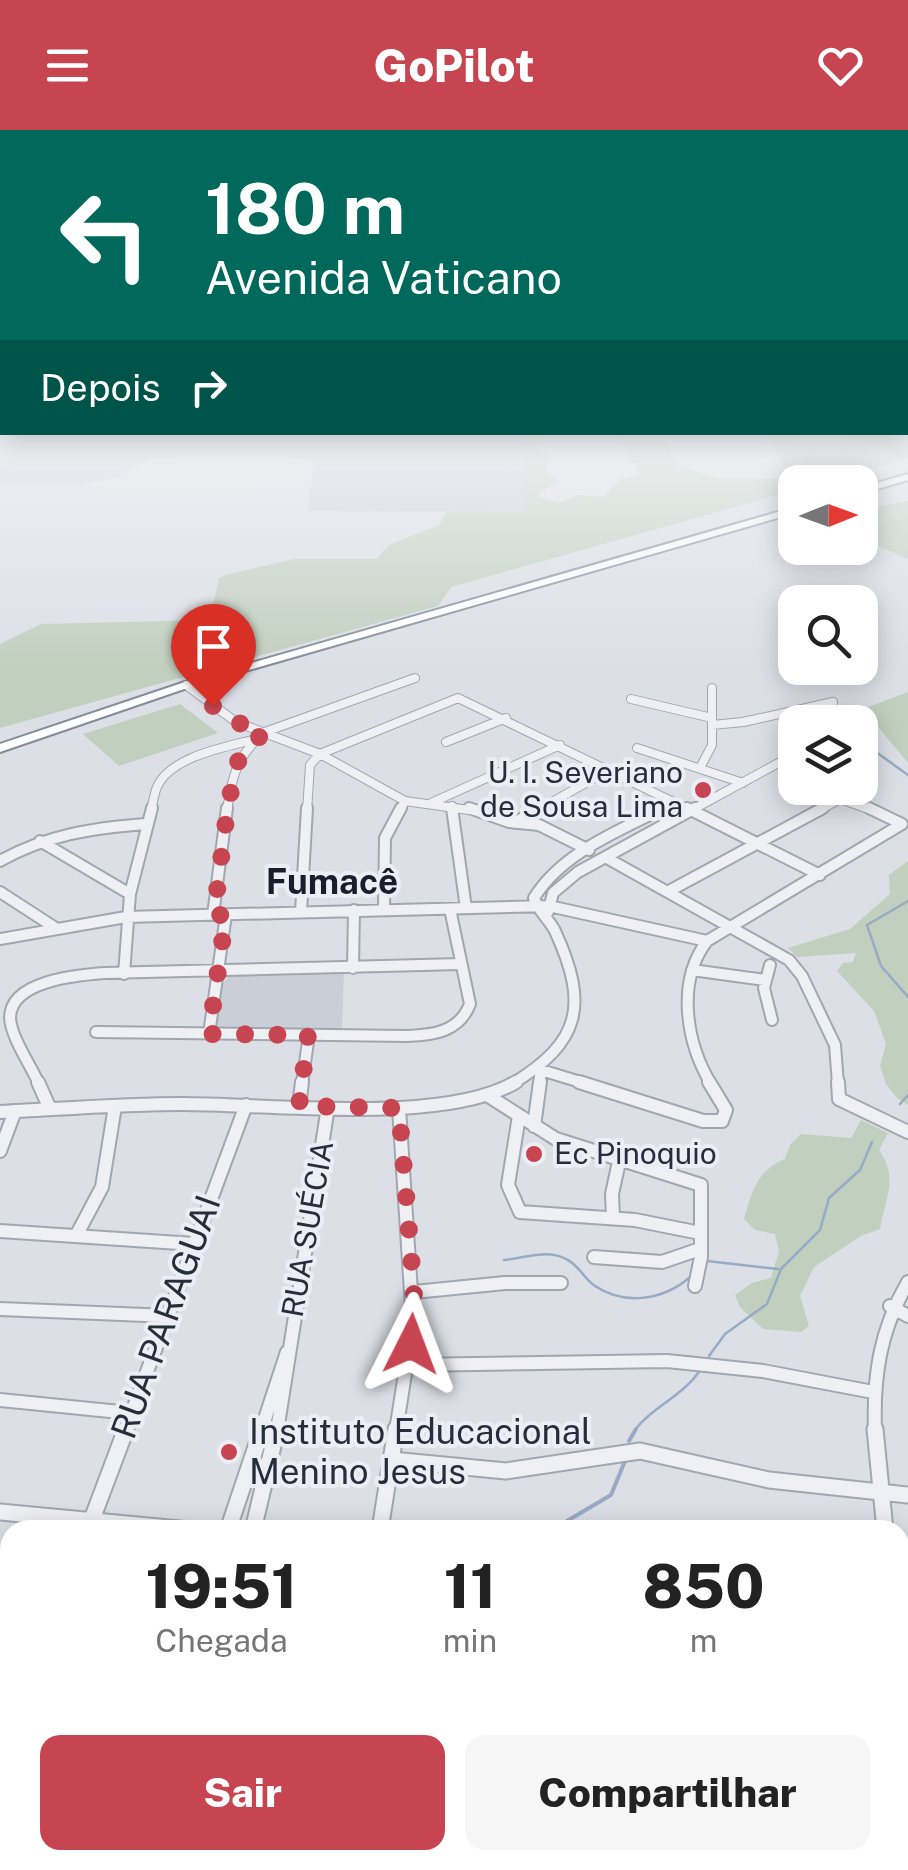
<!DOCTYPE html>
<html lang="pt">
<head>
<meta charset="utf-8">
<style>
	body { margin:0; font-family:"Public Sans",sans-serif; background:#f6f6f6; color:#222; height:100vh; display:flex; flex-direction:column; font-size:38px; white-space:nowrap }
	* { box-sizing:border-box; margin:0 }
	p { font-size:32px; color:#767676 }
	.icon { flex:none; width:55px; height:55px; fill:none; stroke:currentColor; stroke-width:2; stroke-linecap:round; stroke-linejoin:round }
	.map { position:relative; flex:1; overflow:hidden }
	.details { position:absolute; left:0px; top:1390px; width:910px; height:350px; display:flex; flex-direction:column; background:#fff; border-radius:30px 30px 0 0; box-shadow:0 5px 25px #0003 }
	.details>* { flex:none }
	.banner { position:absolute; left:0px; top:0px; width:910px; height:305px; box-shadow:0 5px 25px #0003; background:#00695c; color:#fff; overflow:hidden }
	.needle { width:65px; rotate:89deg }
	.controls { position:absolute; left:778px; top:335px; display:grid; gap:20px }
	.controls a { display:grid; place-items:center; width:100px; height:100px; border-radius:20px; background:#fff; box-shadow:0 5px 25px #0003; font-size:50px }
	.pin { position:absolute; display:grid; place-items:center; width:85px; height:85px; color:#fff; margin:-102px -42px; border-radius:50% 50% 50% 0; rotate:-45deg; box-shadow:0 0 10px #0007 }
	.pin .icon { rotate:45deg }
	.me { position:absolute; width:110px; margin:-55px; rotate:3deg; stroke-linejoin:round; filter:drop-shadow(0 0 8px #0008) }
	.turn { display:flex; align-items:center; gap:35px; height:210px; padding:0 40px; font-size:45px }
	.turn .icon { width:130px; height:130px; stroke-width:2.5 }
	.turn b { display:block; font-size:70px; line-height:85px }
	.then { display:flex; align-items:center; height:95px; padding:0 40px; background:#0003; gap:20px; font-size:38px }
	.eta { display:flex; justify-content:space-evenly; align-items:center; height:170px; text-align:center }
	.eta b { font-size:60px; font-weight:800; line-height:70px }
	.cta { display:flex; gap:20px; margin-top:auto; padding:20px 40px }
	.cta a { flex:1; height:115px; border-radius:20px; background:#c74551; color:#fff; font-size:40px; font-weight:800; line-height:115px; text-align:center }
	.cta a+a { background:#f6f6f6; color:#222 }
	header { display:flex; justify-content:space-between; align-items:center; height:130px; padding:0 40px; background:#c74551; color:#fff; font-size:45px; font-weight:800 }
	.map>svg:first-child { display:block }
</style>
</head>
<body>
<header><svg class="icon" aria-label="menu" viewBox="0 0 24 24"><path d="M4 6h16M4 12h16M4 18h16"/></svg>GoPilot<svg class="icon" aria-label="heart" viewBox="0 0 24 24"><path d="M12 20l-8-8c-3-5 5-10 8-4 3-6 11-1 8 4z"/></svg></header>
<div class="map">
<svg width="908" height="1740" viewBox="0 0 908 1740">
	<rect width="100%" height="100%" fill="#dcdfe6"/>
	<path fill="#caced7" d="M0 294 2 302 522 303 527 382 308 381 314 331 272 325 151 328 119 347 75 355H0Z
		M344 842 342 903 214 900 222 854 230 845Z"/>
	<path fill="#c1cfbe" d="M908 294V329L821 352H795V360L451 457 438 476 0 598V514L41 494 210 490 219 448 226 445 293 429H376L389 415 439 395 447 382H526L522 303H537L539 320 552 326 546 334V340L559 351 540 362 538 367 559 373 578 365 603 367 621 349 640 345 614 303H653L665 312 677 335 718 348 777 349 788 344 767 303 908 302Z
		M908 371V429L860 408V380Z
		M908 562V633L863 579Z
		M180 574 218 603 119 636 83 604Z
		M908 731V975L897 968 886 954 880 936 886 914 874 881 837 841 843 833 853 832 856 823 797 827 788 818 850 799 890 764 889 745Z
		M861 990 888 1003 879 1020C899 1048 885 1069 880 1099L861 1106 814 1137 800 1166 809 1196 801 1202 763 1199 740 1177 735 1165 752 1153 771 1148 779 1121 775 1104 755 1100 744 1089C752 1061 757 1040 785 1029L790 1015 801 1004 851 1008Z"/>
	<g fill="none" stroke-linecap="round" stroke-linejoin="round">
		<path stroke="#98abc5" stroke-width="2.5" d="M860 618 876 622 908 645
			M908 771 867 795 881 836 908 867
			M900 974 908 965
			M504 1130C524 1128 547 1119 566 1129 579 1135 584 1149 595 1156 625 1176 664 1170 690 1147
			M707 1131 778 1139
			M709 1226 725 1204 767 1174 781 1139 820 1100 829 1068 860 1040 872 1012
			M634 1301C652 1277 681 1267 699 1242"/>
		<path stroke="#98abc5" stroke-width="4" d="M629 1311 636 1299
			M567 1391 611 1365 625 1331"/>
		<g stroke="#a2a6af" stroke-width="10">
			<path id="minor-far3" d="M186 555 236 592 320 624 405 671 476 681
				M631 569 712 588
				M712 595 743 592 833 572
				M446 612 506 588
				M637 618 743 653
				M700 638 712 615V558
				M431 673 560 615
				M452 676 453 681
				M151 681C153 673 154 664 157 657 170 627 225 617 252 610
				M227 681C232 646 237 625 265 602L415 548
				M307 681 310 635 320 624 458 568 692 681
				M400 681 405 671
				M536 681 609 640
				M659 681 676 672
				M690 681 795 624
				M818 681 840 669 874 681"/>
		</g>
		<g stroke="#a2a6af" stroke-width="14">
			<path id="minor-far2" d="M452 678 466 778
				M469 678 509 692 539 695 589 720
				M687 678 820 745
				M514 693 540 678
				M40 711 130 764
				M605 727 789 830 802 846 835 915 838 954
				M0 731C46 705 93 698 145 694
				M669 761 823 678
				M0 762 54 797
				M534 768C562 723 618 701 664 678
				M384 779 385 708 401 678
				M301 782 307 678
				M548 782 553 763 578 742 695 678
				M213 785 227 678
				M0 809 126 787 549 776 707 811
				M770 835 764 858 772 890
				M353 838 354 780
				M692 840 765 850
				M124 844 130 764 152 678
				M96 902 407 906C434 905 459 902 470 874L450 779
				M209 904 226 785
				M39 954C31 936 11 907 10 888 10 850 80 845 105 843L461 834
				M302 954 309 905
				M512 954C581 912 589 875 555 801 549 789 538 781 534 768
				M539 954 541 940 587 954
				M711 954C686 912 676 852 707 811L902 694 869 678"/>
		</g>
		<g stroke="#a2a6af" stroke-width="16">
			<path id="minor-far1" d="M38 952 50 979
				M579 952 703 991H722L726 980 709 952
				M838 952 839 969 908 1002
				M487 965 556 1009 701 1055V1127L695 1156
				M299 976 302 952
				M0 982C61 979 122 974 183 974 269 974 444 995 516 952
				M519 986 508 1055 520 1082 635 1090 700 1103
				M534 996 540 952
				M0 1021 15 981
				M613 1088 612 1064 620 1027
				M0 1101 194 1114
				M76 1106 102 1057 115 976
				M594 1127 662 1132 700 1119
				M414 1162 505 1153H561
				M890 1176 908 1186
				M0 1179 169 1186
				M408 1235 667 1231 763 1241 873 1262
				M0 1270 130 1283
				M125 1301 246 975
				M261 1301 287 1222
				M277 1301 328 977
				M396 1301 413 1193 399 978
				M875 1301C873 1246 880 1200 908 1152"/>
		</g>
		<g stroke="#a2a6af" stroke-width="19">
			<path id="minor" d="M875 1299 885 1400
				M392 1330 506 1341 640 1321 769 1350 908 1365
				M0 1382 190 1400
				M88 1400 126 1299
				M228 1400 262 1299
				M253 1400 277 1299
				M380 1400 396 1299
				M900 1478 908 1479
				M0 1517 10 1519
				M900 1584 908 1740
				M0 1655 10 1626
				M451 1740 452 1730
				M875 1740 884 1730"/>
		</g>
		<g stroke="#9ca3b1" stroke-width="4">
			<path id="major" d="M0 1699H10V1721H0Z
				M0 1724 10 1725V1730H62L68 1732 71 1740H0Z
				M249 1730H385L391 1732 394 1740H258L252 1738Z"/>
		</g>
		<g stroke="#848c9b" stroke-width="4">
			<path id="highway" d="M908 344V350L860 364V358Z
				M795 377V383L190 557 0 622V614L182 553Z"/>
		</g>
		<use href="#minor-far3" stroke="#eff0f4" stroke-width="8"/>
		<use href="#minor-far2" stroke="#eff0f4" stroke-width="10"/>
		<use href="#minor-far1" stroke="#eff0f4" stroke-width="12"/>
		<use href="#minor" stroke="#eff0f4" stroke-width="15"/>
		<use href="#major" fill="#fff" fill-rule="evenodd"/>
		<use href="#highway" fill="#fff" fill-rule="evenodd"/>
	</g>
	<linearGradient id="sky" x2="0" y2="1"><stop stop-color="#88b0da"/><stop offset="0.55" stop-color="#eff1f4"/><stop offset="1" stop-color="#eff1f4" stop-opacity="0"/></linearGradient>
	<rect width="908" height="538" fill="url(#sky)"/>
	<g fill="none" stroke-linecap="round" stroke-linejoin="round">
		<path stroke="#c74551" stroke-width="18" stroke-dasharray="0 32.4" d="M213 576 236 592 264 602 239 628 228 674 214 785H226L209 904 308 905 299 976 399 978 414 1162 411 1214"/>
	</g>
	<g fill="#c74551" stroke="#ebeef4" stroke-width="4">
		<circle cx="703" cy="660" r="10"/>
		<circle cx="534" cy="1024" r="10"/>
		<circle cx="229" cy="1322" r="10"/>
	</g>
	<g text-anchor="middle" stroke-width="8" stroke-linejoin="round" paint-order="stroke">
		<g font-size="30" fill="#272d3b" stroke="#ebeef4" text-anchor="end">
			<text x="683" y="653">U. I. Severiano<tspan x="683" dy="34">de Sousa Lima</tspan></text>
			<text x="554" y="1034" text-anchor="start">Ec Pinoquio</text>
		</g>
		<g font-size="30" fill="#272d3b" stroke="#ebeef4">
			<text transform="translate(308 1099) rotate(-80)" y="10">RUA SUÉCIA</text>
		</g>
		<g font-size="35" font-weight="bold" fill="#191e2c" stroke="#ebeef4">
			<text x="332" y="764">Fumacê</text>
		</g>
		<g font-size="35" fill="#272d3b" stroke="#ebeef4">
			<text transform="translate(166 1187) rotate(-70)" y="12">RUA PARAGUAI</text>
		</g>
		<g font-size="35" fill="#272d3b" stroke="#ebeef4" text-anchor="start">
			<text x="249" y="1314">Instituto Educacional<tspan x="249" dy="40">Menino Jesus</tspan></text>
		</g>
	</g>
</svg>
<div class="controls">
<a><svg class="needle" viewBox="-14 -14 28 28"><path d="M0-13l5 13h-10z" fill="#e53935"/><path d="M0 13l5-13h-10z" fill="#767676"/></svg></a>
<a><svg class="icon" aria-label="search" viewBox="0 0 24 24"><circle cx="10" cy="10" r="6"/><path d="M15 15l6 6"/></svg></a>
<a><svg class="icon" aria-label="layers" viewBox="0 0 24 24"><path d="M12 4l9 5-9 5-9-5zM3 14l9 5 9-5"/></svg></a>
</div>
<div class="pin" style="left:213px;top:576px;background:#d93025"><svg class="icon" aria-label="arrive" viewBox="0 0 24 24"><path d="M6 21V4h12l-3 4 3 4H6"/></svg></div>
<svg class="me" style="left:411px;top:1214px" viewBox="-20 -20 40 40"><path d="M0-17L14 15 0 8-14 15z" fill="#c74551" stroke="#fff" stroke-width="4"/></svg>
<div class="banner">
<div class="turn"><svg class="icon" aria-label="left" viewBox="0 0 24 24"><path d="M17 20v-9H6M10 6l-5 5 5 5"/></svg><div><b>180 m</b>Avenida Vaticano</div></div>
<div class="then">Depois<svg class="icon" aria-label="right" viewBox="0 0 24 24"><path d="M7 20v-9h11M14 6l5 5-5 5"/></svg></div>
</div>
<section class="details">
<div class="eta">
<div><b>19:51</b><p>Chegada</p></div>
<div><b>11</b><p>min</p></div>
<div><b>850</b><p>m</p></div>
</div>
<div class="cta"><a>Sair</a><a>Compartilhar</a></div>
</section>
</div>
</body>
</html>
